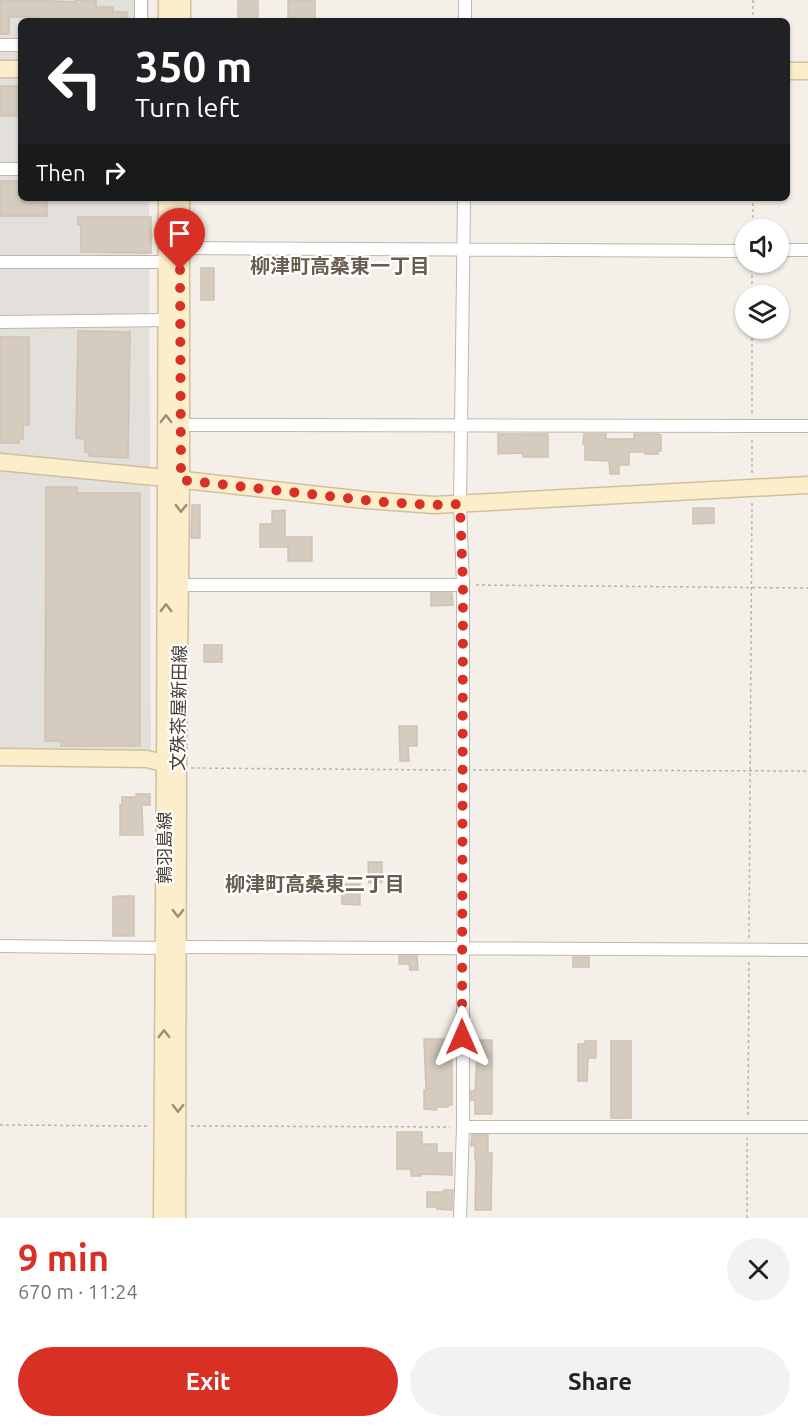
<!DOCTYPE html>
<html lang="en">
<head>
<meta charset="utf-8">
<style>
	body { margin:0; font-family:Ubuntu,"Noto Sans JP",sans-serif; background:#f2f2f2; color:#202124; height:100vh; display:flex; flex-direction:column; font-size:22px; white-space:nowrap }
	* { box-sizing:border-box; margin:0 }
	p { font-size:20px; color:#757577 }
	.icon { flex:none; width:33px; height:33px; fill:none; stroke:currentColor; stroke-width:2; stroke-linecap:round; stroke-linejoin:round }
	.map { position:relative; height:1218px; overflow:hidden }
	.drawer { display:flex; flex-direction:column; background:#fff; flex:1 }
	.drawer>* { flex:none }
	.top-card { position:absolute; left:18px; top:18px; width:772px; height:183px; border-radius:9px; box-shadow:0 2px 4px #0004; background:#202124; color:#fff; overflow:hidden }
	.buttons { position:absolute; left:735px; top:219px; display:grid; gap:12px }
	.buttons a { display:grid; place-items:center; width:54px; height:54px; border-radius:50%; background:#fff; box-shadow:0 2px 4px #0004; font-size:30px }
	.pin { position:absolute; display:grid; place-items:center; width:51px; height:51px; color:#fff; margin:-62px -26px; border-radius:50% 50% 50% 0; rotate:-45deg; box-shadow:0 0 6px #0007 }
	.pin .icon { rotate:45deg }
	.me { position:absolute; width:66px; margin:-33px; rotate:0deg; stroke-linejoin:round; filter:drop-shadow(0 0 4px #0008) }
	.turn { display:flex; align-items:center; gap:21px; height:126px; padding:0 18px; font-size:27px }
	.turn .icon { width:78px; height:78px; stroke-width:2.5 }
	.turn b { display:block; font-size:42px; line-height:51px }
	.then { display:flex; align-items:center; height:57px; padding:0 18px; background:#0003; gap:12px; font-size:22px }
	.round { display:grid; place-items:center; flex:none; width:63px; height:63px; border-radius:32px; background:#f2f2f2 }
	.summary { display:flex; align-items:center; justify-content:space-between; height:102px; padding:0 18px }
	h1 { font-size:36px; font-weight:700; line-height:45px; color:#d93025 }
	.primary-button { display:flex; gap:12px; margin-top:auto; padding:12px 18px }
	.primary-button a { flex:1; height:69px; border-radius:36px; background:#d93025; color:#fff; font-size:24px; font-weight:700; line-height:69px; text-align:center }
	.primary-button a+a { background:#f2f2f2; color:#202124 }
	.map>svg:first-child { display:block }
</style>
</head>
<body>
<div class="map">
<svg width="808" height="1218" viewBox="0 0 808 1218">
	<rect width="100%" height="100%" fill="#f4f0e9"/>
	<path fill="#e3dfda" d="M0 0H149V21H21V198H149L151 751H0Z"/>
	<path fill="#d5cbbf" stroke="#cfc2b3" stroke-width="1.5" d="M0 0H52V1L75 2V0H96V7H113V12H127V21H34V17H9V34H0Z
		M288 0H315V21H288Z
		M238 1H258V21H238Z
		M0 86H21V116H0Z
		M0 181H21V198H47V216H0Z
		M78 217H151V253L81 252V225H78Z
		M201 268H214V300H201Z
		M78 331 130 332 128 458 89 456V452H85V439L76 438Z
		M0 337H29V425H23V439H19V443H0Z
		M498 434H548V457H523V453L498 454Z
		M584 434H606V439H634V434H658L661 435V451H658V454H645V452H629V465H619V474H610L609 461 585 460V444H583Z
		M46 487H77V493H140V746H61L62 741H45Z
		M192 505H200V538H191Z
		M693 508H714V523L693 524Z
		M285 510V537H312V561H288V547H260V524H272V511Z
		M431 593H452L453 605 431 606Z
		M204 645H222V662H204Z
		M399 726H417V746H408L409 761H400Z
		M136 794H150V805H142L143 835H120V805H122V797H136Z
		M368 862H382V882L369 883Z
		M342 884H360V905L342 904Z
		M119 896H134V936H113V897Z
		M399 956H417L418 970H410L409 964H399Z
		M573 957H589V967H573Z
		M424 1039H446V1057L452 1056V1105H448V1107H437L436 1110 424 1109V1090H426Z
		M478 1040H492V1114H475V1100H471V1091H475Z
		M585 1041H596V1058H588L587 1081H578V1044H585Z
		M611 1041H631V1118H611Z
		M397 1132H422V1144H437V1153H452V1175L421 1174V1176H411V1169H397Z
		M472 1135H488V1153H492L491 1210H475L476 1160H475V1145L471 1146Z
		M444 1190H453L452 1210 437 1209V1207H427V1192H444Z"/>
	<g fill="none" stroke-linecap="round" stroke-linejoin="round">
		<g stroke="#bfb7ac" stroke-width="14">
			<path id="street" d="M141 21V0
				M465 21V0
				M0 45H21
				M0 169H21
				M180 248 746 251
				M778 250H808
				M0 262H161
				M0 322 167 320
				M181 425 808 426
				M180 585H463
				M0 946 164 948
				M178 947 808 950
				M463 1127H808
				M460 1218 463 1127V585L460 504 464 198"/>
		</g>
		<g stroke="#d1c09b" stroke-width="19">
			<path id="secondary" d="M182 0V21
				M167 21V0
				M0 69H21
				M788 71H808
				M0 462 166 478 365 500 434 505 808 485
				M0 757 147 759 175 766
				M162 1218 165 763 167 198
				M177 1218 178 768 181 480V198"/>
		</g>
		<path stroke="#c0b29e" stroke-width="1.5" stroke-dasharray="3 3" stroke-linecap="butt" d="M753 0V21
			M753 230V198
			M752 296V262
			M752 413V328
			M752 473V439
			M476 585 808 588
			M191 768 450 770
			M473 770 808 771
			M749 938 752 502
			M748 1115 749 961
			M0 1125 149 1126
			M191 1126 450 1127
			M747 1218V1138"/>
		<use href="#street" stroke="#fff" stroke-width="12"/>
		<use href="#secondary" stroke="#fcedcb" stroke-width="16"/>
	</g>
	<defs><path id="oneway-chevron" d="M-2-3.5L2.5 0L-2 3.5" fill="none" stroke-width="1.6" stroke-linecap="round" stroke-linejoin="round" transform="scale(1.5)"/></defs>
	<g stroke="#988e7a">
		<use href="#oneway-chevron" transform="translate(166 419) rotate(-90)"/>
		<use href="#oneway-chevron" transform="translate(181 508) rotate(91)"/>
		<use href="#oneway-chevron" transform="translate(166 608) rotate(-90)"/>
		<use href="#oneway-chevron" transform="translate(178 913) rotate(90)"/>
		<use href="#oneway-chevron" transform="translate(164 1034) rotate(-90)"/>
		<use href="#oneway-chevron" transform="translate(178 1108) rotate(90)"/>
	</g>
	<g fill="none" stroke-linecap="round" stroke-linejoin="round">
		<path stroke="#d93025" stroke-width="10" stroke-dasharray="0 18" d="M180 270 181 480 382 502 434 505 460 504 463 585 462 1037"/>
	</g>
	<g text-anchor="middle" stroke-width="4.5" stroke-linejoin="round" paint-order="stroke">
		<g font-size="18" fill="#474038" stroke="#fff">
			<text transform="translate(179 708) rotate(-89)" y="6">文殊茶屋新田線</text>
			<text transform="translate(165 848) rotate(-90)" y="6">鶉羽島線</text>
		</g>
		<g font-size="20" font-weight="bold" fill="#695d4f" stroke="#fff">
			<text x="340" y="273">柳津町高桑東一丁目</text>
			<text x="315" y="891">柳津町高桑東二丁目</text>
		</g>
	</g>
</svg>
<div class="buttons">
<a><svg class="icon" aria-label="sound" viewBox="0 0 24 24"><path d="M4 9h4l5-4v14l-5-4H4zM17 9q2 3 0 6"/></svg></a>
<a><svg class="icon" aria-label="layers" viewBox="0 0 24 24"><path d="M12 4l9 5-9 5-9-5zM3 14l9 5 9-5"/></svg></a>
</div>
<div class="pin" style="left:180px;top:270px;background:#d93025"><svg class="icon" aria-label="arrive" viewBox="0 0 24 24"><path d="M6 21V4h12l-3 4 3 4H6"/></svg></div>
<svg class="me" style="left:462px;top:1037px" viewBox="-20 -20 40 40"><path d="M0-17L14 15 0 8-14 15z" fill="#d93025" stroke="#fff" stroke-width="4"/></svg>
<div class="top-card">
<div class="turn"><svg class="icon" aria-label="left" viewBox="0 0 24 24"><path d="M17 20v-9H6M10 6l-5 5 5 5"/></svg><div><b>350 m</b>Turn left</div></div>
<div class="then">Then<svg class="icon" aria-label="right" viewBox="0 0 24 24"><path d="M7 20v-9h11M14 6l5 5-5 5"/></svg></div>
</div>
</div>
<section class="drawer">
<div class="summary"><div><h1>9 min</h1><p>670 m · 11:24</p></div><a class="round"><svg class="icon" aria-label="close" viewBox="0 0 24 24"><path d="M6 6l12 12M18 6L6 18"/></svg></a></div>
<div class="primary-button"><a>Exit</a><a>Share</a></div>
</section>
</body>
</html>
